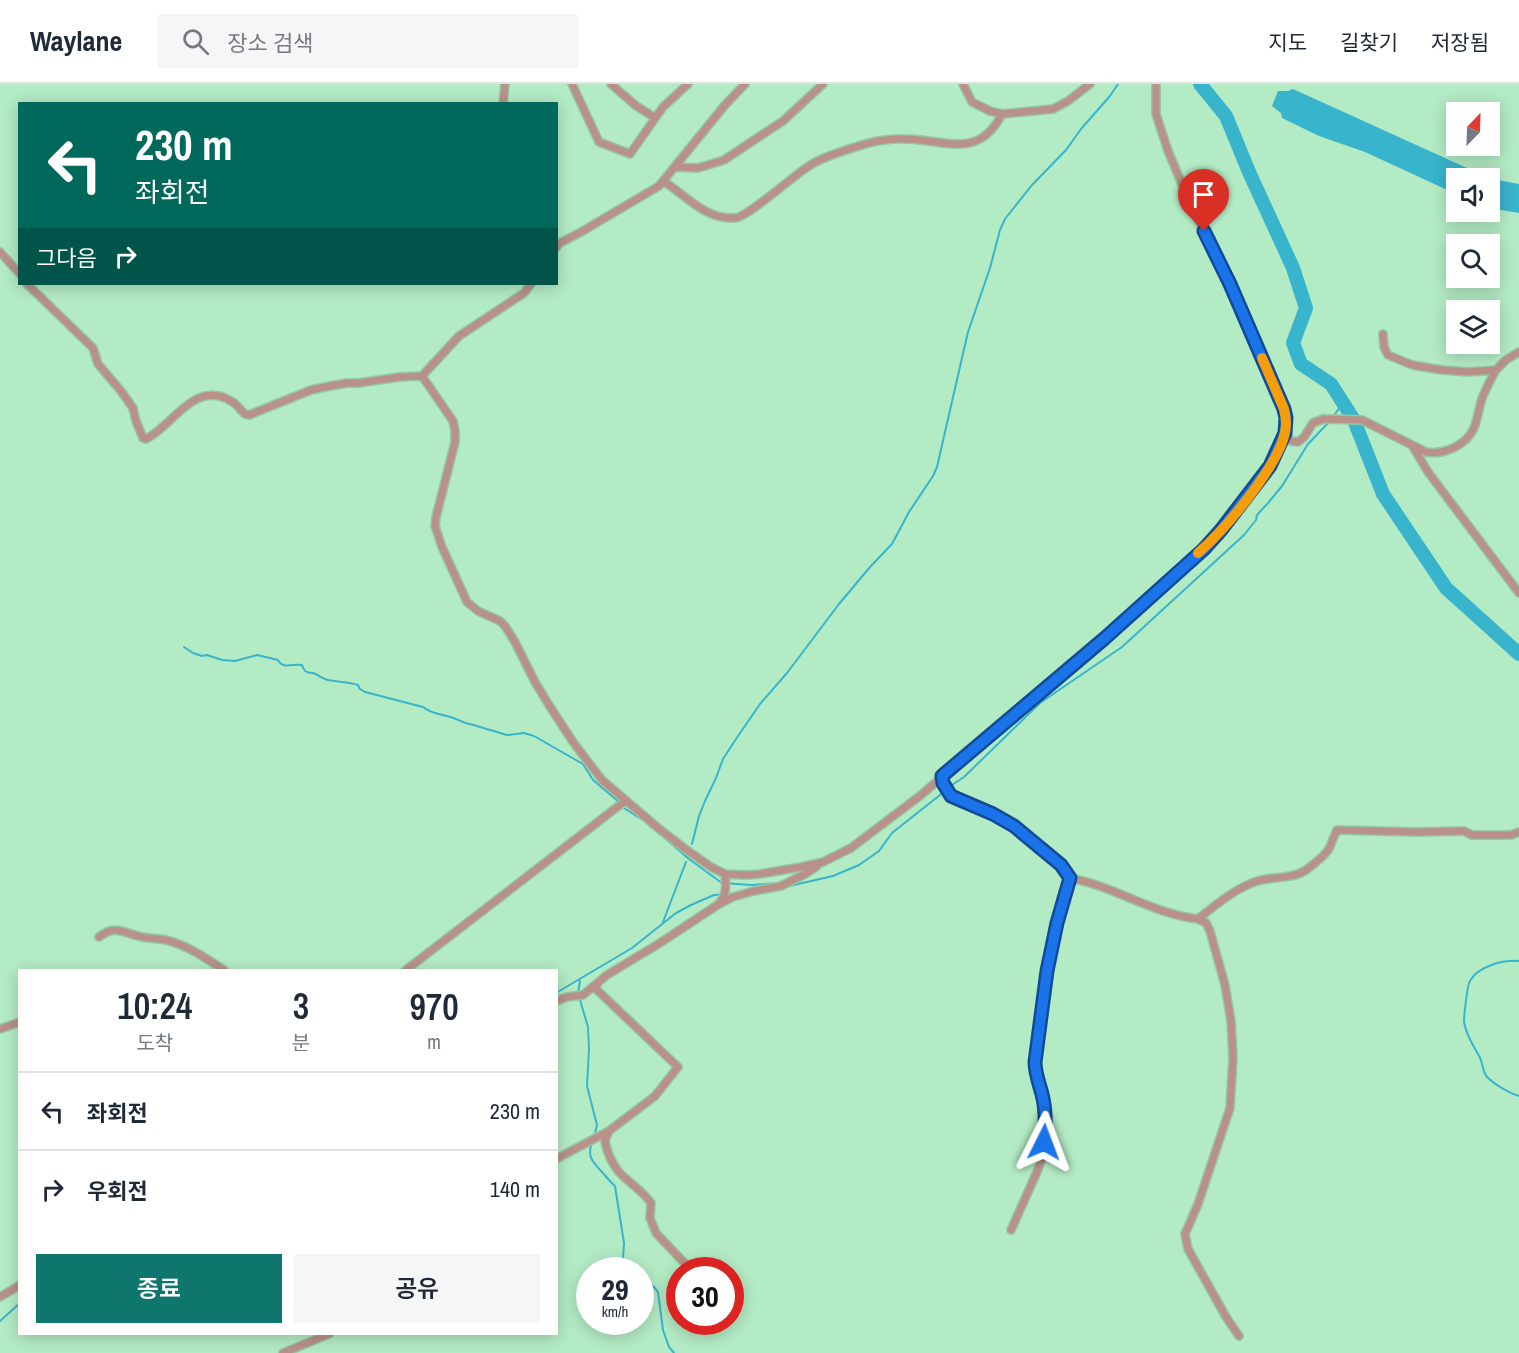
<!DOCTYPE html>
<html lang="ko">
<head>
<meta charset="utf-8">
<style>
	body { margin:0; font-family:"Archivo Narrow","Noto Sans KR",sans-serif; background:#f6f6f7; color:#1f2937; height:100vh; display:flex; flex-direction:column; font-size:22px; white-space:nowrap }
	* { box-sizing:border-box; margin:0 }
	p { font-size:20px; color:#747a83 }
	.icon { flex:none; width:33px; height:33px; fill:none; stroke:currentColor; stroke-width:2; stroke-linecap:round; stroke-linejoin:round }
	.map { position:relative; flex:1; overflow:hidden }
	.panel { position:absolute; left:18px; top:885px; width:540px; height:366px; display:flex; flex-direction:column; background:#fff; border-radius:0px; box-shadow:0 3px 15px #0003 }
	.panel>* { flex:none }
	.top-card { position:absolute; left:18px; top:18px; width:540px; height:183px; border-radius:0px; box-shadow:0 3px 15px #0003; background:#00695c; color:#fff; overflow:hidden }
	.needle { width:39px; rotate:23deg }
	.controls { position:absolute; left:1446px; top:18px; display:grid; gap:12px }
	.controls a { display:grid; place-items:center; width:54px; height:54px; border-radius:0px; background:#fff; box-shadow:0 3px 15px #0003; font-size:30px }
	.speed { position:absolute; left:576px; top:1173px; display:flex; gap:12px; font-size:30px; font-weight:700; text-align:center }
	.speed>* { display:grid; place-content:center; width:78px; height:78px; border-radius:50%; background:#fff; box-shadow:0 3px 15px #0003; line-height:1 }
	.speed small { font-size:15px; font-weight:400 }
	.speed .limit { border:9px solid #d22; background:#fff; color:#111 }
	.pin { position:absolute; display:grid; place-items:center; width:51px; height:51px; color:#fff; margin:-62px -26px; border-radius:50% 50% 50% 0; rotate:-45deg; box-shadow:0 0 6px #0007 }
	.pin .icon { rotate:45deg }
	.me { position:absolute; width:66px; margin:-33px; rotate:3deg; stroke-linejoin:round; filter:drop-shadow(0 0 4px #0008) }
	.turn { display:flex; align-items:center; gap:21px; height:126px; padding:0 18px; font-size:27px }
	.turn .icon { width:78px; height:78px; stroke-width:2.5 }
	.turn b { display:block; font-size:42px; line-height:51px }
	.then { display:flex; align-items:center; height:57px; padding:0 18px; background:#0003; gap:12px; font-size:22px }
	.eta { display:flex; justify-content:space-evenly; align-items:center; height:102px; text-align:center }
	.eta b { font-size:36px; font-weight:600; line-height:42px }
	.cta { display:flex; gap:12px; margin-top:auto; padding:12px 18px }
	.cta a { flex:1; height:69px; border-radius:0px; background:#0f766e; color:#fff; font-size:24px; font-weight:600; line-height:69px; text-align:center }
	.cta a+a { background:#f6f6f7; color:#1f2937 }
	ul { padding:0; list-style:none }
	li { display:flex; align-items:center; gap:18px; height:78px; padding:0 18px; border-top:2px solid #e0e1e3 }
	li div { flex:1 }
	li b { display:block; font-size:22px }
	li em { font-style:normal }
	header { display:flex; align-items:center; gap:36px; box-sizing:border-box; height:84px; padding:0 30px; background:#fff; border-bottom:2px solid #e0e1e3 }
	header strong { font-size:28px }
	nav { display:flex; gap:33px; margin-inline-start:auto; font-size:21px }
	.search { width:420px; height:54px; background:#f6f6f7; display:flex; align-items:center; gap:15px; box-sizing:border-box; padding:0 21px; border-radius:0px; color:#747a83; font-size:22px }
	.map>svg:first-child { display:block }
</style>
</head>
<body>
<header>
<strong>Waylane</strong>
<div class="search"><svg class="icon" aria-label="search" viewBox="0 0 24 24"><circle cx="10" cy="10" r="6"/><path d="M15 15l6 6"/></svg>장소 검색</div>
<nav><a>지도</a><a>길찾기</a><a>저장됨</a></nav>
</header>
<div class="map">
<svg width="1519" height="1269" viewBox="0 0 1519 1269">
	<rect width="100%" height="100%" fill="#b3ebc4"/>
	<path fill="#39b4cd" d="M1293 5 1467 84 1503 97 1519 100V129L1490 124V94H1456V110L1365 68 1319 52 1282 34 1281 29 1272 22 1278 7H1288Z"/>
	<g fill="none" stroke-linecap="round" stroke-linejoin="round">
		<path stroke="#39b4cd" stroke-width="2" d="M1332 334 1343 319
			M184 563 193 569 202 572 207 571 222 576 235 577 257 571 278 576C283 586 293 579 302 581 305 589 306 588 313 589 319 591 322 595 328 596 338 598 349 598 358 601L360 605 365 608 423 623C432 631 445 630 456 635 462 637 464 640 470 640L507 651 524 649 534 652 583 680 593 696 619 718
			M949 703 964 693 1040 619 1122 563 1244 451 1256 436 1257 431 1268 419 1282 402 1308 360 1329 338
			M624 724 647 739 689 775 722 799 752 801 781 799
			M692 760 699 732 705 717 716 694 723 675 736 655 760 620 787 589 839 520 870 483 892 460 909 428 933 392 937 383 945 348 968 248 990 184 1000 146 1005 135 1032 101 1066 66 1081 45 1110 12 1118 0
			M785 803 833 792 859 781 879 767 892 749 945 707
			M663 838 686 778
			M1519 877C1503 876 1478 882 1470 897 1467 901 1464 933 1464 938 1466 951 1473 961 1479 972 1483 978 1482 987 1487 993 1495 1001 1509 1009 1519 1012
			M580 897 578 909 588 943 589 965 587 1002 597 1041 594 1053
			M556 909 632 864 676 829 691 821 714 811 734 810
			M592 1059C587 1072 592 1077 601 1087 606 1092 609 1097 615 1102L624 1159 623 1174 626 1180 636 1186
			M640 1189 646 1192V1198L653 1202 658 1208 663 1246 669 1263 674 1269
			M0 1237 20 1219"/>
		<path stroke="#39b4cd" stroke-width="14" d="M1200 0 1226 32 1249 88 1293 184 1306 224 1293 259 1301 280 1331 300 1354 336 1383 410 1446 504 1519 570"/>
		<g stroke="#96c7a5" stroke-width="10">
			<path id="street" d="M572 0 599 58 630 70 663 23 688 0
				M611 0 635 21 655 34
				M963 0 972 18 990 27 1002 30 1053 25 1068 17 1090 0
				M503 20 505 0
				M675 83 698 84 724 76 783 37 823 0
				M663 97C686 111 705 136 735 134 748 133 794 91 809 82 823 72 852 64 869 59 887 54 910 54 928 57 962 62 984 65 1002 30
				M556 164 560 159 581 148 659 102 725 21 745 0
				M0 168 20 190
				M27 200 93 264 98 280 121 307 133 324 136 337 143 354 146 355C173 342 194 295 231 317 237 320 240 326 245 330L249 331 311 306 325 303 347 299H358L400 293 422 292 459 252 524 209 531 200
				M1383 250 1384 263 1388 271 1412 281 1442 286 1467 288 1496 286 1506 276 1519 268
				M422 292 453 337 455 347V358L436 433 435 442 442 463 467 518 478 527 500 537 505 542 515 558 535 598 549 621 573 658 602 696 658 744 684 764 711 783 725 790 747 791 760 790 801 783 823 778 851 764 921 711 1105 554 1204 465 1234 431 1270 382 1282 357 1286 341 1284 325 1230 200 1189 117 1168 67 1156 30V0
				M1285 349 1291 357 1298 358 1304 353 1313 339 1323 335 1362 336 1426 368C1443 371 1466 362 1474 344 1478 334 1479 322 1483 312 1487 303 1491 294 1496 286
				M1413 363 1428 388 1519 509
				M942 692C943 699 947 708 953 712 961 718 981 724 991 729 1014 741 1059 772 1070 794L1057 839 1044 904 1035 978V987L1043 1012 1045 1026 1046 1039 1042 1074 1037 1088 1011 1146
				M1070 794C1114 802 1153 830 1198 835 1217 820 1238 802 1261 796 1276 793 1294 794 1306 786 1314 780 1326 771 1330 763 1332 757 1334 752 1337 746L1417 748 1464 747 1472 751H1511L1519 748
				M720 818C727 810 726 800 725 790
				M1198 835 1206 839 1210 847 1225 901 1231 937 1233 973 1230 1024 1198 1120 1185 1150 1188 1165 1226 1233 1239 1252
				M99 853C114 841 122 848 138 852 147 855 157 854 166 856 187 861 207 875 224 886
				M406 886 625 717
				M597 901 596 905 678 983 655 1012 609 1047 605 1057C607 1068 611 1078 619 1088 629 1099 642 1106 651 1119L650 1134 656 1149 691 1186
				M556 917 567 913 583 911 607 891 660 859 719 820 733 813 754 807 781 802 805 790 817 782
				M0 945 20 938
				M556 1075 607 1048
				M0 1213 20 1201
				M283 1269 329 1250"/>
		</g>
		<use href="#street" stroke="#b99188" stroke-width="7"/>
	</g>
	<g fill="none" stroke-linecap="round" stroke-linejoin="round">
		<g stroke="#114b97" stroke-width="15">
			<path id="route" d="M1044 1058C1046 1041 1046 1026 1042 1010 1039 999 1035 989 1035 978L1047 887 1057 839 1070 794 1061 781 1014 742 993 730 951 712 943 699 942 692 1105 554 1204 465 1221 446 1270 382 1285 349 1286 334 1284 325 1230 200 1204 147"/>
		</g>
		<use href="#route" stroke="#1a73e8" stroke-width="10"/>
		<path stroke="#f59e0b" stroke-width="10" d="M1198 469C1224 447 1279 381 1285 348 1287 340 1286 333 1284 325L1262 274"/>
	</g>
</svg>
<div class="controls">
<a><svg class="needle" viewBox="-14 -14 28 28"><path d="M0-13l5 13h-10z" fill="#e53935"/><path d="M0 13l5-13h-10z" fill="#747a83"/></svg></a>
<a><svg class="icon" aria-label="sound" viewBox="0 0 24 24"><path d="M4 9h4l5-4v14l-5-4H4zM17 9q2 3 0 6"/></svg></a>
<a><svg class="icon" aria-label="search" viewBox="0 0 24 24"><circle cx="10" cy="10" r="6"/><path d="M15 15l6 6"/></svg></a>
<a><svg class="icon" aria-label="layers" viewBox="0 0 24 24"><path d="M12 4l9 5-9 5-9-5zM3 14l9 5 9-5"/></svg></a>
</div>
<div class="speed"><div>29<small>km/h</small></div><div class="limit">30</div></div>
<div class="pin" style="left:1204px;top:147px;background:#d93025"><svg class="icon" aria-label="arrive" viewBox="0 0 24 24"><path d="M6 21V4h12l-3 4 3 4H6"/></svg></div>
<svg class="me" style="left:1044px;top:1058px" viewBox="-20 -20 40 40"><path d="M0-17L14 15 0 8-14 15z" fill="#1a73e8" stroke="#fff" stroke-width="4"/></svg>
<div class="top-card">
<div class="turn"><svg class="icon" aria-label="left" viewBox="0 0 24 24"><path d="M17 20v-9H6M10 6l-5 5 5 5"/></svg><div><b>230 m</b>좌회전</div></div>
<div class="then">그다음<svg class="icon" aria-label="right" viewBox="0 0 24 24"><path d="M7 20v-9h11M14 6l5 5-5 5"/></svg></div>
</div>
<section class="panel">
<div class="eta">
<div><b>10:24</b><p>도착</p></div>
<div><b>3</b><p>분</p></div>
<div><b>970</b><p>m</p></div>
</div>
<ul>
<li><svg class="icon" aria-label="left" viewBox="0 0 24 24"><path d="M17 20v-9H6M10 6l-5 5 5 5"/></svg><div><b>좌회전</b></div><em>230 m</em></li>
<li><svg class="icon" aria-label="right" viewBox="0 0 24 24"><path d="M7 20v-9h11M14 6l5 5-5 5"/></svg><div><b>우회전</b></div><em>140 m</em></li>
</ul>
<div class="cta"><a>종료</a><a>공유</a></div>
</section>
</div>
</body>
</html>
